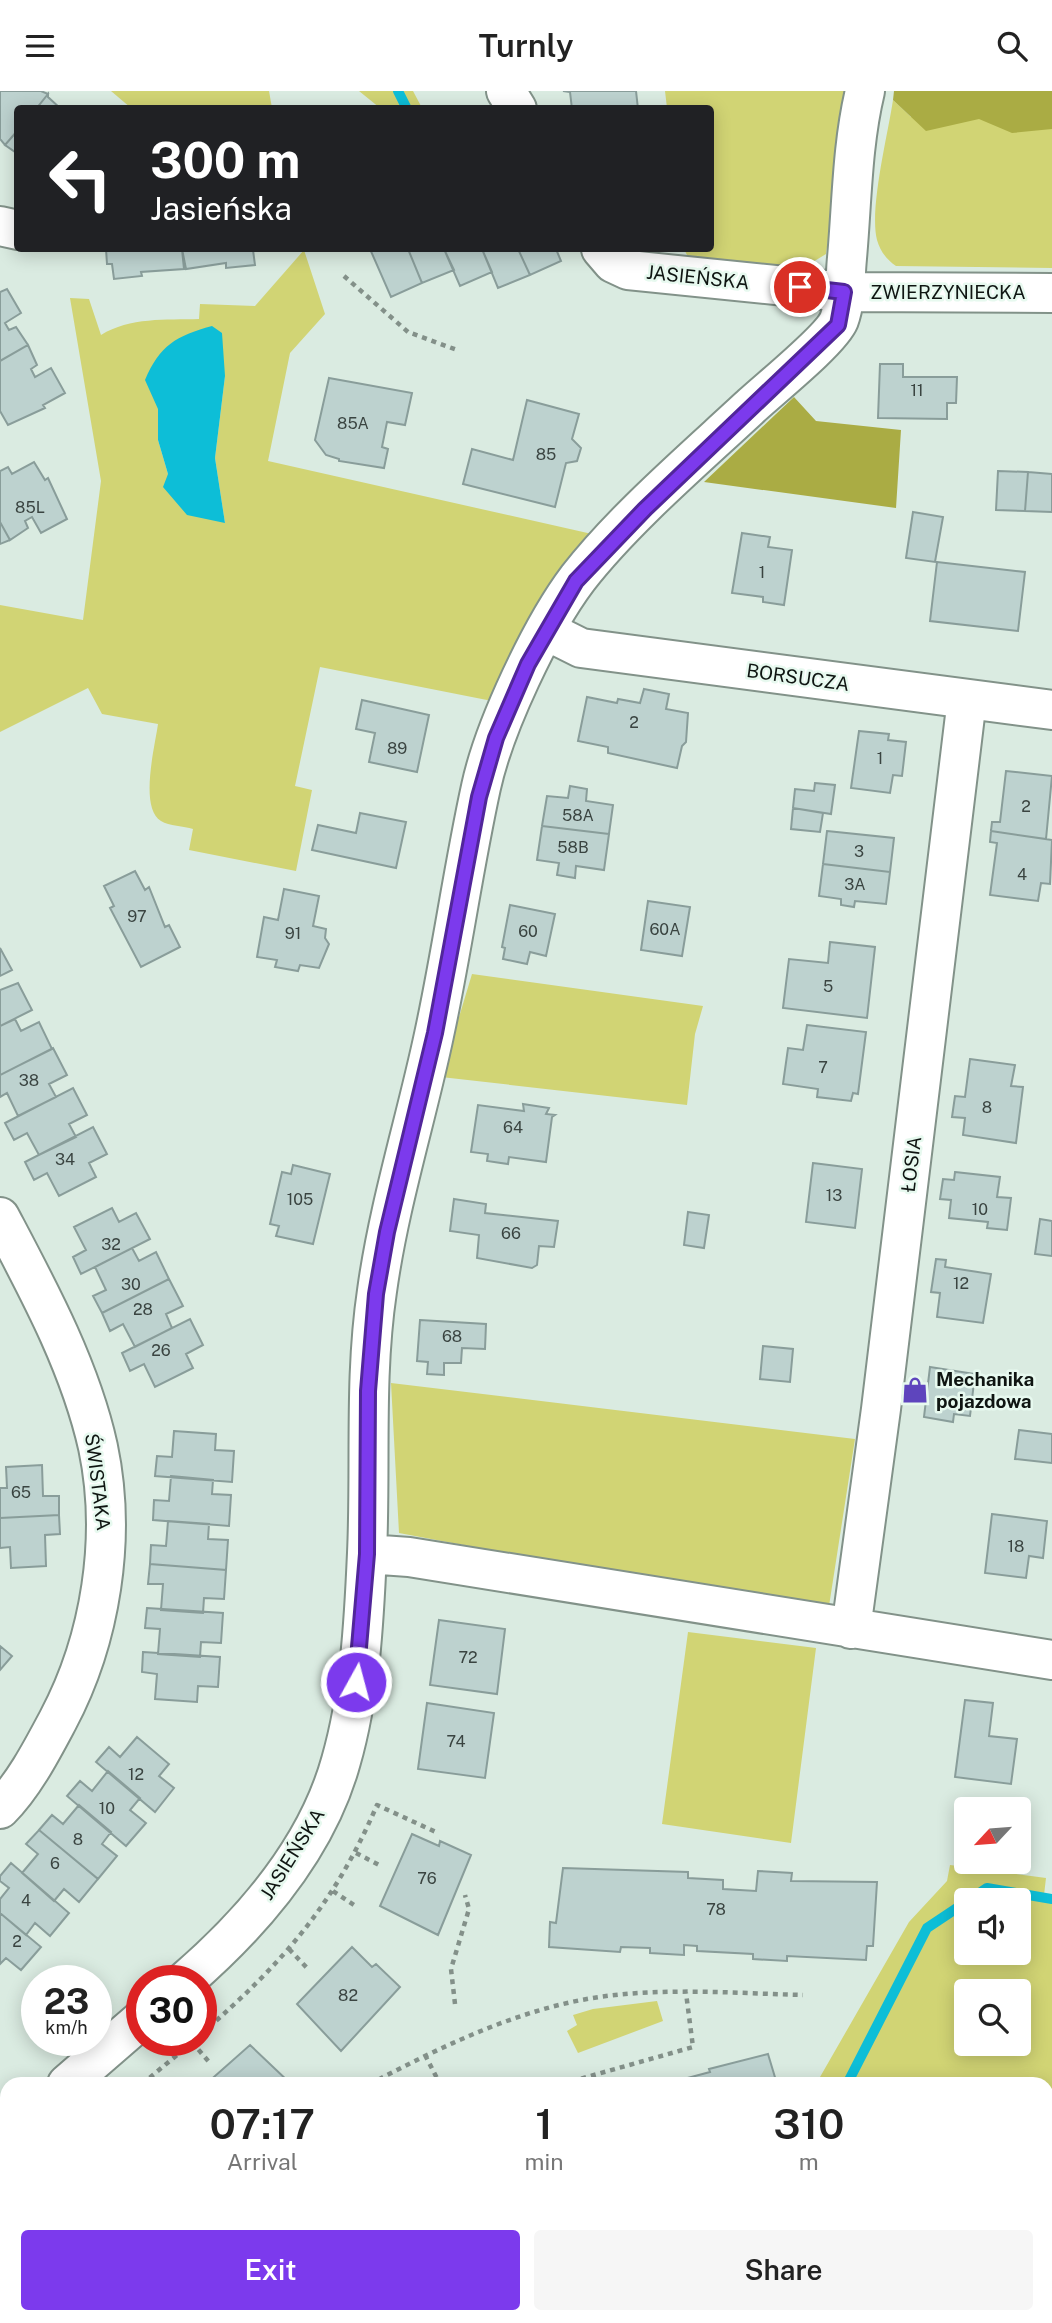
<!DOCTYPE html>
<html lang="en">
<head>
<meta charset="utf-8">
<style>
	body { margin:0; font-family:"Public Sans",sans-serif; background:#f6f6f6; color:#222; height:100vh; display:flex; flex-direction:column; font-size:26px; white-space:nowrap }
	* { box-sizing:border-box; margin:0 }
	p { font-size:23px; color:#767676 }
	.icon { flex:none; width:38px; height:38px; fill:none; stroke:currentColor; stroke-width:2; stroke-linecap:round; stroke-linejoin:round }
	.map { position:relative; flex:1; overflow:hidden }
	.sheet { position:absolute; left:0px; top:1986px; width:1054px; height:247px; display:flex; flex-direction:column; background:#fff; border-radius:21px 21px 0 0; box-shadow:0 4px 18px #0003 }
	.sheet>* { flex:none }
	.banner { position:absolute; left:14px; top:14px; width:700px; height:147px; border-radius:7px; box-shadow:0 4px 18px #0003; background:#202124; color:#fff; overflow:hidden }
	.needle { width:46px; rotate:244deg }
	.controls { position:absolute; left:954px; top:1706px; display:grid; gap:14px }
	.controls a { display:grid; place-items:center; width:77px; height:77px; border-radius:7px; background:#fff; box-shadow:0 4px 18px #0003; font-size:35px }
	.speed { position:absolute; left:21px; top:1874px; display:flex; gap:14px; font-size:35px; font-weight:700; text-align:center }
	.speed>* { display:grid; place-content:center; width:91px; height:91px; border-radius:50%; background:#fff; box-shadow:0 4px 18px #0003; line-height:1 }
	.speed small { font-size:18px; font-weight:400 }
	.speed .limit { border:10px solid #d22; background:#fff; color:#111 }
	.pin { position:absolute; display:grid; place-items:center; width:60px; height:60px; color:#fff; margin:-30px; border:4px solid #fff; border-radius:50%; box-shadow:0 2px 7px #0007 }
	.me { position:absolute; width:77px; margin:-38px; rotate:7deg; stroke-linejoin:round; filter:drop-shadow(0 0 5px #0008) }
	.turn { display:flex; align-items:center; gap:24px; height:147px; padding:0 21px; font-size:32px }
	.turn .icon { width:91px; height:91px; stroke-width:2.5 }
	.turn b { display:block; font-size:49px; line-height:60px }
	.eta { display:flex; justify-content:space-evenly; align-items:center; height:119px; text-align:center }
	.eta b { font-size:42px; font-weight:600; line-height:49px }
	.action { display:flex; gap:14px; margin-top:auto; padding:14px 21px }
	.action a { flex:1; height:80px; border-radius:7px; background:#7c3aed; color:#fff; font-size:28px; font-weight:600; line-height:80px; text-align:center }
	.action a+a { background:#f6f6f6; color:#222 }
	header { display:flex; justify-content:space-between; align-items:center; height:91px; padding:0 21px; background:#fff; font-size:32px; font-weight:600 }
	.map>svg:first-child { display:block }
</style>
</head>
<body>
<header><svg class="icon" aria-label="menu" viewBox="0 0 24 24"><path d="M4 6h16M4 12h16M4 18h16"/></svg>Turnly<svg class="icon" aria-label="search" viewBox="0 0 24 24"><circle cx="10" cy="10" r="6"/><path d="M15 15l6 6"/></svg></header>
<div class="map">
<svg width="1052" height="2232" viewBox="0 0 1052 2232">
	<rect width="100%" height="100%" fill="#daebe1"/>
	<path fill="#d1d474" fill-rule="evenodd" d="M111 0H269L272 17H131Z
		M359 0H413L422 17H380Z
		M665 0H849L826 163 803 177 691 172 684 158H710V18L667 17Z
		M979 0H1040L1052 4V177L896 175C887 169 880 160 877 149 869 118 888 43 893 9L911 26Z
		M304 159 325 223 290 262 268 370 592 443C544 501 520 540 492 610L320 576 295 695 312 699 296 780 189 759 193 738C184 735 169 735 161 730 139 717 155 655 158 633L102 623 88 597 0 641V514L83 529 101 390 70 207 89 208 101 244C130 226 166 229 199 228L200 213 255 215ZM225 285 215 367 225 432 168 383 158 349V318Z
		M472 883 703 915 695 943 687 1014 441 986Z
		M391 1292 855 1348 829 1515 649 1489 399 1442Z
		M688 1541 816 1557 791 1752 662 1733Z
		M950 1774 1046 1787 1044 1804 1052 1805V1999L1047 2002 1046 1993H816L909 1831 947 1790ZM966 1810H1018V1862H966ZM966 1900H1018V1953H966Z
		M657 1910 663 1930 578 1962 567 1940 577 1934 573 1924 593 1918Z
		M328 2226H434L419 2232H313Z"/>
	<path fill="#aaac44" d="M894 0H1052V38L1012 42 979 28 926 40 893 9Z
		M794 306 816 330 901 339 896 417 704 391Z
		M434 2226H504L492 2232H419Z
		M645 2226H795L797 2232H648Z"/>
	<path fill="#0dbed7" d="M212 235 222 242 225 285 215 367 225 432 187 424 163 396 168 383 158 349V318L145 289C160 254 176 245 212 235Z
		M504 2226H645L648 2232H492Z"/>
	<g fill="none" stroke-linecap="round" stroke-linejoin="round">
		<path stroke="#0dbed7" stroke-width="10" d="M398 0 407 18
			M968 1810 987 1797 1052 1808
			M847 1993 927 1837 966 1811
			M392 2232 408 2226"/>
	</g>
	<path fill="#bdd2cf" stroke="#899d9a" stroke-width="2" d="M0 0H41L48 3 36 18H18V39L5 54 0 48Z
		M563 0H636L638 18H572L570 1Z
		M48 3V6L61 18H36Z
		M18 39V63L5 54Z
		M106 158H182L184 178 141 181 142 185 114 188 112 173H107Z
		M182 158H258L253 159 255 174 226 177V172L186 178Z
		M370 158H408L422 192 391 206Z
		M408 158H444L454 179 422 192Z
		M444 158H482L492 181 460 195Z
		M482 158H518L530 184 498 197Z
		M518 158H556L561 170 530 184Z
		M7 198 21 222 5 232 9 239 16 236 28 254 0 270V201Z
		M28 254 37 274 31 278 35 286 51 277 65 302 43 314 45 317 8 334 0 320V270Z
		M880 273H903V286H957L956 312H947V328L878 327Z
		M329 287 412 302 405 334 387 331 382 356 388 358 384 377 339 370V368L326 364 315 349Z
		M527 309 579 323 572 348 581 357 577 370 566 372 555 416 463 393 472 358 513 369Z
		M34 371 45 389 48 387 67 428 41 442 32 426 25 430 28 437 10 449 0 431V380L8 376 12 383Z
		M998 380 1028 381 1025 420 996 419Z
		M1028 381 1052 383V421L1025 420Z
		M913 421 943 426 935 471 906 467Z
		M0 431 10 449 0 453Z
		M742 442 770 446 768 456 792 459 784 514 763 511V506L732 502Z
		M937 471 1025 481 1018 540 930 530Z
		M644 598 669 603 666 618 688 622 686 651 682 655 677 677 608 662V656L578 650 587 606 617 612 618 608 640 612Z
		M362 609 429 624 417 681 369 671 375 642 356 638Z
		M859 640 889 643 888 649 906 651 902 685 893 684 890 702 851 697Z
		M1006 680 1052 685 1046 748 991 740 992 731H1000Z
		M815 692 835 694 831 723 793 717 795 698 814 700Z
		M570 695 587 698 586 710 613 714 609 743 542 735 547 705 568 707Z
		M793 717 823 722 820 741 791 738Z
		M360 722 406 731 396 777 312 759 318 734 356 742Z
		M542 735 609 743 604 779 576 775 575 787 557 784 559 772 537 769Z
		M827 740 894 747 890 781 823 773Z
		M991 740 1052 749 1050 793 1041 792 1038 810 990 804 997 752 990 751Z
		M823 773 890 781 886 813 855 810 854 816 841 814V808L819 805Z
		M135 780 145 799 149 796 165 836 169 834 180 856 141 876 110 817 114 815 104 795Z
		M284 798 319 805 313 835 326 838 325 847 329 853 319 877 300 874 298 880 275 876 277 869 257 866 264 826 278 829Z
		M648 810 690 816 682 865 641 859Z
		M510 814 555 823 546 865 530 861 527 873 503 868 505 857 502 856Z
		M830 851 875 856 867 927 783 917 789 868 828 872Z
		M0 857 12 879 0 885Z
		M18 892 32 919 0 935V899Z
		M15 928 21 940 39 931 52 958 0 984V935Z
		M807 934 866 941 858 1003 853 1002 851 1010 817 1006 818 998 783 993 788 957 803 959Z
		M53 957 67 984 49 993 56 1006 18 1025 7 1002 0 1006V984Z
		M970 968 1015 974 1011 995 1023 996 1016 1052 963 1044 965 1027 952 1026 955 1005 965 1006Z
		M73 997 87 1024 69 1033 76 1046 39 1064 27 1042 14 1049 5 1032Z
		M523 1013 549 1017 546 1023 555 1024 552 1026 546 1071 509 1066 508 1073 487 1070 488 1063 471 1061 478 1014 524 1020Z
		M93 1036 107 1063 89 1072 96 1086 59 1105 47 1082 34 1089 25 1071Z
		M813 1072 862 1078 855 1137 806 1131Z
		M293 1074 330 1083 313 1153 276 1145 279 1135 270 1133 282 1081 291 1083Z
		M955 1081 1000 1086 997 1106 1011 1107 1007 1139 987 1137 988 1131 949 1127 951 1109 940 1108 943 1088 954 1089Z
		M454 1108 486 1113 485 1122 558 1130 554 1156 539 1155 537 1174 532 1177 477 1167 479 1144 450 1140Z
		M112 1117 119 1131 136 1122 150 1148 81 1183 73 1166 86 1159 74 1136Z
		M688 1121 709 1124 704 1157 684 1154Z
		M1040 1128 1052 1130V1165L1035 1163Z
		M132 1157 139 1170 156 1161 169 1188 102 1222 93 1205 106 1199 95 1176Z
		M936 1168 946 1169 945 1176 991 1183 983 1232 937 1226 940 1202 931 1201Z
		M169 1188 183 1215 166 1223 172 1237 135 1256 123 1233 110 1240 102 1222Z
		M190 1228 203 1254 186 1263 193 1277 155 1296 144 1273 130 1280 122 1262Z
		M420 1229 486 1233 485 1258 462 1257 461 1272H444V1284L427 1283 428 1271 417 1270Z
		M763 1255 793 1258 790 1291 760 1288Z
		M930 1276 975 1283 970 1325 954 1323 953 1331 924 1326Z
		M1019 1339 1052 1343V1372L1015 1368Z
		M174 1340 216 1343 215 1359 234 1360 232 1391 155 1385 157 1365 172 1366Z
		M42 1374 43 1405H59V1424L0 1427V1397H7L6 1376Z
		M171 1385 213 1389 212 1403 231 1404 229 1435 153 1429 154 1409 169 1410Z
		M992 1423 1047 1430 1043 1467 1029 1465 1026 1487 985 1482Z
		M59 1424 60 1443 45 1444 46 1475 11 1477 10 1456 0 1457V1427Z
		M168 1430 209 1433 208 1448 228 1449 226 1479 150 1473 151 1454 166 1455Z
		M150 1473 226 1479 224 1508 204 1507 203 1522 161 1519 163 1493H148Z
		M147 1517 223 1522 221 1552 201 1551 200 1566 158 1563 160 1538 145 1537Z
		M439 1529 505 1538 497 1603 430 1594Z
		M0 1555 12 1565 0 1579Z
		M143 1561 220 1566 218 1596 198 1595 197 1611 155 1608 157 1583 142 1581Z
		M965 1609 993 1612 989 1645 1017 1648 1011 1693 955 1686Z
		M427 1612 494 1622 485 1687 418 1678Z
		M137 1646 169 1673 159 1685 174 1697 155 1721 96 1671 109 1656 120 1666Z
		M108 1680 140 1707 130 1719 146 1732 126 1755 67 1705 80 1690 92 1700Z
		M79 1714 111 1741 102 1753 117 1765 98 1788 39 1739 52 1724 63 1733Z
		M39 1739 98 1788 79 1811 64 1798 54 1810 22 1782 38 1763 26 1753Z
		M412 1743 439 1755 440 1750 471 1764 438 1844 380 1815Z
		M11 1772 69 1822 50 1845 35 1832 26 1844 0 1822V1808L9 1797 0 1790V1785Z
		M563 1777 688 1781V1787L723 1789V1798L756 1800 758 1780 792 1782 791 1790 877 1791 873 1855H867L866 1869 787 1865V1870L753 1868V1863L697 1860V1855L684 1854V1864L650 1862V1857L621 1856 620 1861 549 1856 550 1831 556 1832Z
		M0 1822 41 1856 21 1879 6 1867 0 1873Z
		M352 1856 372 1876 376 1873 400 1896 341 1960 297 1913Z
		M250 1954 291 1993H206Z
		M768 1963 777 1993H665L710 1981 709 1978Z
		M1046 2097 1052 2109V2190L1046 2175Z
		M7 2193V2226H87L92 2232H0V2195Z
		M864 2226H896L880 2232H866Z"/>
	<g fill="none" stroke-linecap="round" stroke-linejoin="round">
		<g stroke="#829289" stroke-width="42">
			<path id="minor" d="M506 0 517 18
				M0 135 18 139
				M601 158 613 172 628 179 844 201 1052 202
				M547 540 581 557 1052 619
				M0 1126C38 1198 80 1275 98 1356 117 1446 101 1548 58 1629 42 1659 24 1694 0 1718
				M367 1463 409 1466 1052 1569
				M851 1538 881 1318 967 608
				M185 1890C252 1832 317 1757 341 1670 360 1604 364 1531 367 1462 371 1374 364 1287 377 1200 389 1113 416 1029 434 944 452 861 463 778 481 696 494 636 541 536 578 487 623 429 694 368 749 317 768 299 831 249 839 229 846 210 845 187 847 167 852 111 852 54 865 0
				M67 1993 142 1928
				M0 2050 7 2059
				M150 2226 156 2232
				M273 2232 288 2226"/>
		</g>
		<path stroke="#839089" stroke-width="4.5" stroke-dasharray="5 5" stroke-linecap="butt" d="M344 185 408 241 457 259
			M356 1762 381 1775
			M333 1800 357 1816
			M289 1858 308 1878
			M455 1913 451 1878 469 1818 465 1804
			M201 1943C283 1872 334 1814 377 1714L438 1742
			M192 1951 209 1971
			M425 1964 440 1993
			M142 1993 194 1950
			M370 1993C431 1961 496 1929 563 1913 640 1894 725 1902 803 1904
			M562 1993 693 1956 686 1902"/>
		<use href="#minor" stroke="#fff" stroke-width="38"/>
	</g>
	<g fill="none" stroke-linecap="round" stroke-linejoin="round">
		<g stroke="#51269a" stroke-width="18">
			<path id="route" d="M356 1591 367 1463 368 1300 376 1203 387 1141 435 942 479 706 496 647 528 573 576 490 645 418 838 234 844 201 800 196"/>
		</g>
		<use href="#route" stroke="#7c3aed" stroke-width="12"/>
	</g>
	<defs>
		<g id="shop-bare" transform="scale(2.1)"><path d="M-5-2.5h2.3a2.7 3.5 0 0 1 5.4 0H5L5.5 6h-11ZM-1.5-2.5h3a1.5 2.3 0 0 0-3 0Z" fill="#5e45bd" stroke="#e7f9ef" stroke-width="2.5" paint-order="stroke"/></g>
	</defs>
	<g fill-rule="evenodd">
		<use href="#shop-bare" x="915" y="1299"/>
	</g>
	<g text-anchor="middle" stroke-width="5" stroke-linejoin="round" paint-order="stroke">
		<g font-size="16" fill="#3a4441">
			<text x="917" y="305">11</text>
			<text x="353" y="338">85A</text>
			<text x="546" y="369">85</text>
			<text x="30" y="422">85L</text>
			<text x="762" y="487">1</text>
			<text x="634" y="637">2</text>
			<text x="397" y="663">89</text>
			<text x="880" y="673">1</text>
			<text x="1026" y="721">2</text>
			<text x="578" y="730">58A</text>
			<text x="573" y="762">58B</text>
			<text x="859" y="766">3</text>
			<text x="1022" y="789">4</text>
			<text x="855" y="799">3A</text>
			<text x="137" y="831">97</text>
			<text x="665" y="844">60A</text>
			<text x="528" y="846">60</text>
			<text x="293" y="848">91</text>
			<text x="828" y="901">5</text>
			<text x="823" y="982">7</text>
			<text x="29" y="995">38</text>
			<text x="987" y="1022">8</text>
			<text x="513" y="1042">64</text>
			<text x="65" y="1074">34</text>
			<text x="834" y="1110">13</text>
			<text x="300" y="1114">105</text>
			<text x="980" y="1124">10</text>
			<text x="511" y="1148">66</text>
			<text x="111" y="1159">32</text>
			<text x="961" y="1198">12</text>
			<text x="131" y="1199">30</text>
			<text x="143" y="1224">28</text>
			<text x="452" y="1251">68</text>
			<text x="161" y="1265">26</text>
			<text x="21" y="1407">65</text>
			<text x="1016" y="1461">18</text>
			<text x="468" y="1572">72</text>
			<text x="456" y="1656">74</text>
			<text x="136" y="1689">12</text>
			<text x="107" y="1723">10</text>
			<text x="78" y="1754">8</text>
			<text x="55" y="1778">6</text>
			<text x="427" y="1793">76</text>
			<text x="26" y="1815">4</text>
			<text x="716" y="1824">78</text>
			<text x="17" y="1856">2</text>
			<text x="348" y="1910">82</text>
		</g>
		<g font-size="19" fill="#0f1512" stroke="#e7f9ef">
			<text transform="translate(698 186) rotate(6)" y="7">JASIEŃSKA</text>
			<text x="948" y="208">ZWIERZYNIECKA</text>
			<text transform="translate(798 586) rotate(8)" y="7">BORSUCZA</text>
			<text transform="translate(911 1073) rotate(-83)" y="7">ŁOSIA</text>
			<text transform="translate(98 1391) rotate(83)" y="7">ŚWISTAKA</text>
			<text transform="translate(292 1763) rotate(-58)" y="7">JASIEŃSKA</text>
		</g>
		<g font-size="19" font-weight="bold" fill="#0f1512" stroke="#e7f9ef" text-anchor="start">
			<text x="936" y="1295">Mechanika<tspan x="936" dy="22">pojazdowa</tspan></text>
		</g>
	</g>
</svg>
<div class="controls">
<a><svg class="needle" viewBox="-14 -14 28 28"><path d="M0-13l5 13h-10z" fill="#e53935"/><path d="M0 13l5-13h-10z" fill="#767676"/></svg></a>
<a><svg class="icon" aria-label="sound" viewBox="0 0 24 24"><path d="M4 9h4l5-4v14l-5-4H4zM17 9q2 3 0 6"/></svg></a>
<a><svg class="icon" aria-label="search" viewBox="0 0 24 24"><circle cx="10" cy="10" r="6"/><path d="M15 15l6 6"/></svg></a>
</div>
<div class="speed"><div>23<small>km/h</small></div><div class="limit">30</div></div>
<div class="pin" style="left:800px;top:196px;background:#d93025"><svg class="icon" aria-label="arrive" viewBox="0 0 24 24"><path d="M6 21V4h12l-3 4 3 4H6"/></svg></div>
<svg class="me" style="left:356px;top:1591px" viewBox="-20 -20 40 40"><circle r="17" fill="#7c3aed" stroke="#fff" stroke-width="3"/><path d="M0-11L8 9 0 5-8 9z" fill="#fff"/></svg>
<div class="banner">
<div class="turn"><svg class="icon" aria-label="left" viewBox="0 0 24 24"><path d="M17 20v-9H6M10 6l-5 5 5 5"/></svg><div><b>300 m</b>Jasieńska</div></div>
</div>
<section class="sheet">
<div class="eta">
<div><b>07:17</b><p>Arrival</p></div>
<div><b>1</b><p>min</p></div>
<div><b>310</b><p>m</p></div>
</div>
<div class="action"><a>Exit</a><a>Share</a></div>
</section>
</div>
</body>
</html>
